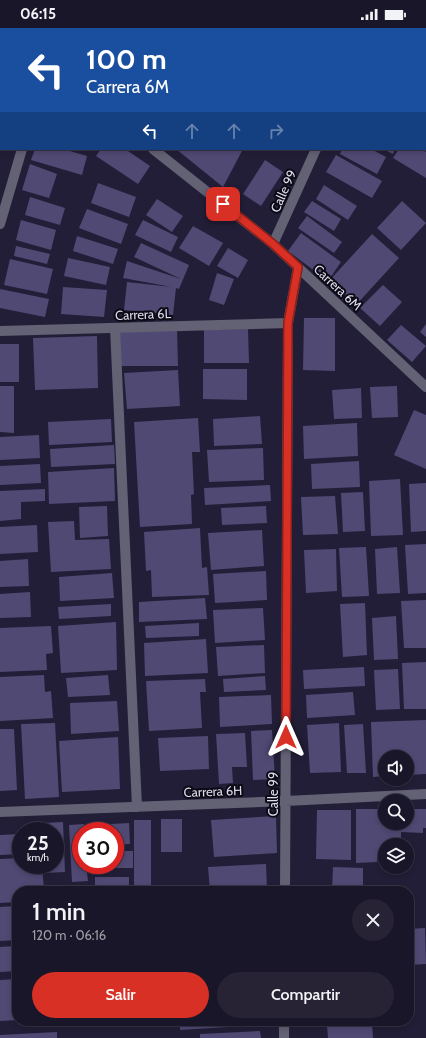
<!DOCTYPE html>
<html lang="es">
<head>
<meta charset="utf-8">
<style>
	body { margin:0; font-family:Cabin,sans-serif; background:#272335; color:#f1f3f6; height:100vh; display:flex; flex-direction:column; font-size:15px; white-space:nowrap }
	* { box-sizing:border-box; margin:0 }
	p { font-size:13px; color:#9f9fa8 }
	.icon { flex:none; width:22px; height:22px; fill:none; stroke:currentColor; stroke-width:2; stroke-linecap:round; stroke-linejoin:round }
	.map { position:relative; flex:1; overflow:hidden }
	.details { position:absolute; left:12px; top:858px; width:402px; height:140px; display:flex; flex-direction:column; background:#1a1629; border-radius:16px; box-shadow:0 2px 6px #0003,0 0 0 1px #383546 }
	.details>* { flex:none }
	.hud { position:absolute; left:0px; top:0px; width:426px; height:122px; box-shadow:0 2px 6px #0003,0 0 0 1px #383546; background:#1a4fa0; color:#fff; overflow:hidden }
	.buttons { position:absolute; left:378px; top:722px; display:grid; gap:8px }
	.buttons a { display:grid; place-items:center; width:36px; height:36px; border-radius:50%; background:#1a1629; box-shadow:0 2px 6px #0003,0 0 0 1px #383546; font-size:20px }
	.speed { position:absolute; left:12px; top:794px; display:flex; gap:8px; font-size:20px; font-weight:700; text-align:center }
	.speed>* { display:grid; place-content:center; width:52px; height:52px; border-radius:50%; background:#1a1629; box-shadow:0 2px 6px #0003,0 0 0 1px #383546; line-height:1 }
	.speed small { font-size:10px; font-weight:400 }
	.speed .limit { border:6px solid #d22; background:#fff; color:#111 }
	.pin { position:absolute; display:grid; place-items:center; width:34px; height:34px; color:#fff; margin:-17px; border-radius:8px; box-shadow:0 2px 6px #0006 }
	.me { position:absolute; width:44px; margin:-22px; rotate:0deg; stroke-linejoin:round; filter:drop-shadow(0 0 3px #0008) }
	.turn { display:flex; align-items:center; gap:14px; height:84px; padding:0 20px; font-size:18px }
	.turn .icon { width:52px; height:52px; stroke-width:2.5 }
	.turn b { display:block; font-size:28px; line-height:34px }
	.lanes { display:flex; align-items:center; height:38px; padding:0 20px; background:#0003; justify-content:center; gap:20px; direction:ltr }
	.lanes .off { opacity:.35 }
	.round { display:grid; place-items:center; flex:none; width:42px; height:42px; border-radius:21px; background:#272335 }
	.summary { display:flex; align-items:center; justify-content:space-between; height:68px; padding:0 20px }
	h1 { font-size:24px; font-weight:600; line-height:30px }
	.cta { display:flex; gap:8px; margin-top:auto; padding:8px 20px }
	.cta a { flex:1; height:46px; border-radius:24px; background:#d93025; color:#fff; font-size:16px; font-weight:600; line-height:46px; text-align:center }
	.cta a+a { background:#272335; color:#f1f3f6 }
	.status { display:flex; justify-content:space-between; align-items:center; height:28px; padding:0 20px; background:#1a1629; direction:ltr }
	.status svg { height:11px; fill:currentColor }
	.map>svg:first-child { display:block }
</style>
</head>
<body>
<div class="status"><b>06:15</b><svg viewBox="0 0 49 12"><path d="M0 12V9h3v3zM5 12V6h3v6zM10 12V3h3v9zM15 12V0h3v12zM26 1h20v11H26zM47 4h2v5h-2z"/></svg></div>
<div class="map">
<svg width="426" height="1010" viewBox="0 0 426 1010">
	<rect width="100%" height="100%" fill="#221e37"/>
	<path fill="#504974" d="M35 121H63L87 128 82 147 31 132Z
		M101 121H125L150 138 138 156 96 128Z
		M176 121H243L223 159Z
		M342 121H371L386 129 377 146 340 126Z
		M383 121H395L393 126Z
		M399 121H421L426 124V150L393 130Z
		M336 127 382 153 372 170 326 144Z
		M265 132 283 144 261 178 243 166Z
		M30 136 57 146 49 170 22 162Z
		M98 155 136 169 129 189 91 175Z
		M324 157 357 178 348 192 316 171Z
		M30 169 65 180 60 197 25 187Z
		M157 171 183 188 172 204 146 187Z
		M312 173 341 191 334 203 304 184Z
		M402 173 426 195 401 222 377 200Z
		M87 181 128 196 121 216 79 200Z
		M307 188 342 214 334 225 298 200Z
		M21 192 56 202 51 222 16 212Z
		M143 192 178 209 171 224 135 207Z
		M193 198 223 215 209 238 179 220Z
		M301 205 341 234 328 253 288 223Z
		M372 206 399 230 356 277 329 253Z
		M77 208 118 221 113 236 73 223Z
		M141 215 189 237 179 261 176 260 173 287 124 282 127 254 172 259 123 250 127 233 181 251 134 229Z
		M16 218 50 226 47 236 14 228Z
		M228 220 248 232 238 250 217 238Z
		M68 230 110 239 106 257 64 248Z
		M10 231 53 241 47 266 4 257Z
		M217 245 234 251 224 277 209 272Z
		M383 257 402 274 380 298 360 280Z
		M63 259 107 262 104 289 61 286Z
		M0 261 49 271 45 289 0 280Z
		M304 290H335V343L303 342Z
		M426 296V309L420 304Z
		M401 297 426 318 412 334 387 312Z
		M177 301 178 338H120V302Z
		M248 301 249 335H204V302Z
		M97 308 98 360 35 362 33 310Z
		M0 316H19V354H0Z
		M203 341H247V372L203 371Z
		M178 342 180 378 127 381 124 345Z
		M0 358H14V405L0 404Z
		M397 358 398 389 372 390 370 359Z
		M361 360 362 390 334 391 332 362Z
		M414 382 426 387V441L394 427Z
		M260 388 262 416 214 418 213 391Z
		M198 390 200 424H192L194 466 191 467 192 496 140 499 134 394Z
		M111 391 112 414 49 417 48 394Z
		M357 395 358 428 304 431 303 398Z
		M39 407 40 430 0 432V409Z
		M114 417 115 436 51 439 50 421Z
		M263 420 264 452 209 454 207 422Z
		M359 433 360 459 312 461 311 436Z
		M40 436 41 455 0 457V438Z
		M114 440 115 473 49 476 48 444Z
		M400 451 403 507 371 508 369 453Z
		M426 455V503L411 504 409 456Z
		M270 457 271 473 205 477 204 460Z
		M45 461V473L21 474V491L0 493V463Z
		M363 464 365 503 343 504 341 465Z
		M335 468 338 506 303 507 301 469Z
		M107 478 108 508 80 510 79 479Z
		M266 478 267 495 222 497 221 480Z
		M74 493 75 512 109 511 111 541 51 544 48 494Z
		M37 497 38 524 0 526V499Z
		M200 500 202 540 207 539 209 567 152 569 151 542 146 543 144 504Z
		M262 502 264 538 211 542 208 505Z
		M426 516V565L408 566 405 517Z
		M366 519 369 568 342 569 339 520Z
		M397 519 400 565 377 566 375 521Z
		M336 521 337 563 306 565 304 522Z
		M28 531 29 558 0 559V533Z
		M266 543 267 572 215 575 213 546Z
		M112 545 114 570 60 573 59 549Z
		M30 564 31 589 0 590V566Z
		M205 570 207 591 139 594V574Z
		M426 572V620H404L401 573Z
		M365 575 367 627 343 629 340 576Z
		M111 576V588L59 591 58 579Z
		M263 580 265 612 215 615 213 582Z
		M396 588 398 631 374 632 372 590Z
		M116 594 117 642 61 645 58 598Z
		M199 595V608L146 610 145 598Z
		M51 598 53 625 46 626 47 642 0 644V600Z
		M206 611 208 645 145 648 144 615Z
		M264 617 265 645 218 648 216 619Z
		M426 634V681H404L402 635Z
		M364 639 365 658 304 661 303 642Z
		M398 641 400 681 376 682 374 642Z
		M44 647 45 664 51 663 53 690 0 693V649Z
		M108 647 110 667 68 669 66 650Z
		M265 648 266 662 224 664 223 651Z
		M205 651 206 664H200L202 700 149 703 146 653Z
		M353 664 355 687 307 690 306 667Z
		M271 667 272 696 220 699 219 669Z
		M117 673 119 703 71 706 70 675Z
		M426 692V746L407 747V729H385V748L373 749 371 694Z
		M55 695 59 769 25 771 21 696Z
		M339 695 341 744 310 745 307 697Z
		M363 696 366 745H347L344 697Z
		M0 701H14L17 762 0 763Z
		M272 702 275 751 253 752 251 703Z
		M245 705 247 739H232L233 755 219 756 216 706Z
		M208 708 209 741 160 743 158 710Z
		M118 709 120 761 62 764 59 713Z
		M356 781H385V795H407V781H426V800H423V805L401 804V817H385V830H377V834L356 835Z
		M317 782H351V832L316 831Z
		M276 788 277 825 214 829 211 792Z
		M161 791H182V824H161Z
		M134 792H151V862H134Z
		M63 794 65 844 45 845V837H55V803H43V795Z
		M129 795 130 816 115 817V803H93L92 797Z
		M84 796V803H81V837H86L88 853 72 854 69 797Z
		M21 806V826L0 827V807Z
		M116 823H133V840H116Z
		M21 830V837H42L44 863H17V874L0 875V831Z
		M266 836 267 861 210 863 208 839Z
		M95 837H111V842H95Z
		M333 839 363 840V862H332Z
		M95 849H129V863H95Z
		M55 857H83V863H55Z
		M17 878V912L0 913V879Z
		M425 900 426 936 409 937V901Z
		M17 918V943L0 944V919Z
		M17 951V992L0 993V952Z
		M180 993H259V997L180 1002Z
		M372 994 373 1010H328L327 997Z
		M260 1003 261 1010H200V1006Z
		M57 1004V1010H0V1007Z"/>
	<g fill="none" stroke-linecap="round" stroke-linejoin="round">
		<path stroke="#636174" stroke-width="10" d="M369 1 370 0
			M0 7 1 8
			M153 121 273 216 426 359
			M0 196 22 121
			M273 216 316 121
			M115 300 137 779
			M0 303 288 295
			M0 784 286 773 426 766
			M285 863 288 295 298 239
			M284 1010V993"/>
	</g>
	<g fill="none" stroke-linecap="round" stroke-linejoin="round">
		<g stroke="#8d1f18" stroke-width="10">
			<path id="route" d="M223 176 273 216 298 239 288 295 286 709"/>
		</g>
		<use href="#route" stroke="#d93025" stroke-width="7"/>
	</g>
	<g text-anchor="middle" stroke-width="4" stroke-linejoin="round" paint-order="stroke">
		<g font-size="13" fill="#dcdaeb" stroke="#0c0a15">
			<text transform="translate(283 163) rotate(-66)" y="5">Calle 99</text>
			<text transform="translate(338 259) rotate(43)" y="5">Carrera 6M</text>
			<text transform="translate(143 286) rotate(-2)" y="5">Carrera 6L</text>
			<text transform="translate(213 763) rotate(-2)" y="5">Carrera 6H</text>
			<text transform="translate(273 766) rotate(-90)" y="5">Calle 99</text>
		</g>
	</g>
</svg>
<div class="buttons">
<a><svg class="icon" aria-label="sound" viewBox="0 0 24 24"><path d="M4 9h4l5-4v14l-5-4H4zM17 9q2 3 0 6"/></svg></a>
<a><svg class="icon" aria-label="search" viewBox="0 0 24 24"><circle cx="10" cy="10" r="6"/><path d="M15 15l6 6"/></svg></a>
<a><svg class="icon" aria-label="layers" viewBox="0 0 24 24"><path d="M12 4l9 5-9 5-9-5zM3 14l9 5 9-5"/></svg></a>
</div>
<div class="speed"><div>25<small>km/h</small></div><div class="limit">30</div></div>
<div class="pin" style="left:223px;top:176px;background:#d93025"><svg class="icon" aria-label="arrive" viewBox="0 0 24 24"><path d="M6 21V4h12l-3 4 3 4H6"/></svg></div>
<svg class="me" style="left:286px;top:709px" viewBox="-20 -20 40 40"><path d="M0-17L14 15 0 8-14 15z" fill="#d93025" stroke="#fff" stroke-width="4"/></svg>
<div class="hud">
<div class="turn"><svg class="icon" aria-label="left" viewBox="0 0 24 24"><path d="M17 20v-9H6M10 6l-5 5 5 5"/></svg><div><b>100 m</b>Carrera 6M</div></div>
<div class="lanes"><svg class="icon" aria-label="left" viewBox="0 0 24 24"><path d="M17 20v-9H6M10 6l-5 5 5 5"/></svg><svg class="icon off" aria-label="ahead" viewBox="0 0 24 24"><path d="M12 20V5M6 11l6-6 6 6"/></svg><svg class="icon off" aria-label="ahead" viewBox="0 0 24 24"><path d="M12 20V5M6 11l6-6 6 6"/></svg><svg class="icon off" aria-label="right" viewBox="0 0 24 24"><path d="M7 20v-9h11M14 6l5 5-5 5"/></svg></div>
</div>
<section class="details">
<div class="summary"><div><h1>1 min</h1><p>120 m · 06:16</p></div><a class="round"><svg class="icon" aria-label="close" viewBox="0 0 24 24"><path d="M6 6l12 12M18 6L6 18"/></svg></a></div>
<div class="cta"><a>Salir</a><a>Compartir</a></div>
</section>
</div>
</body>
</html>
